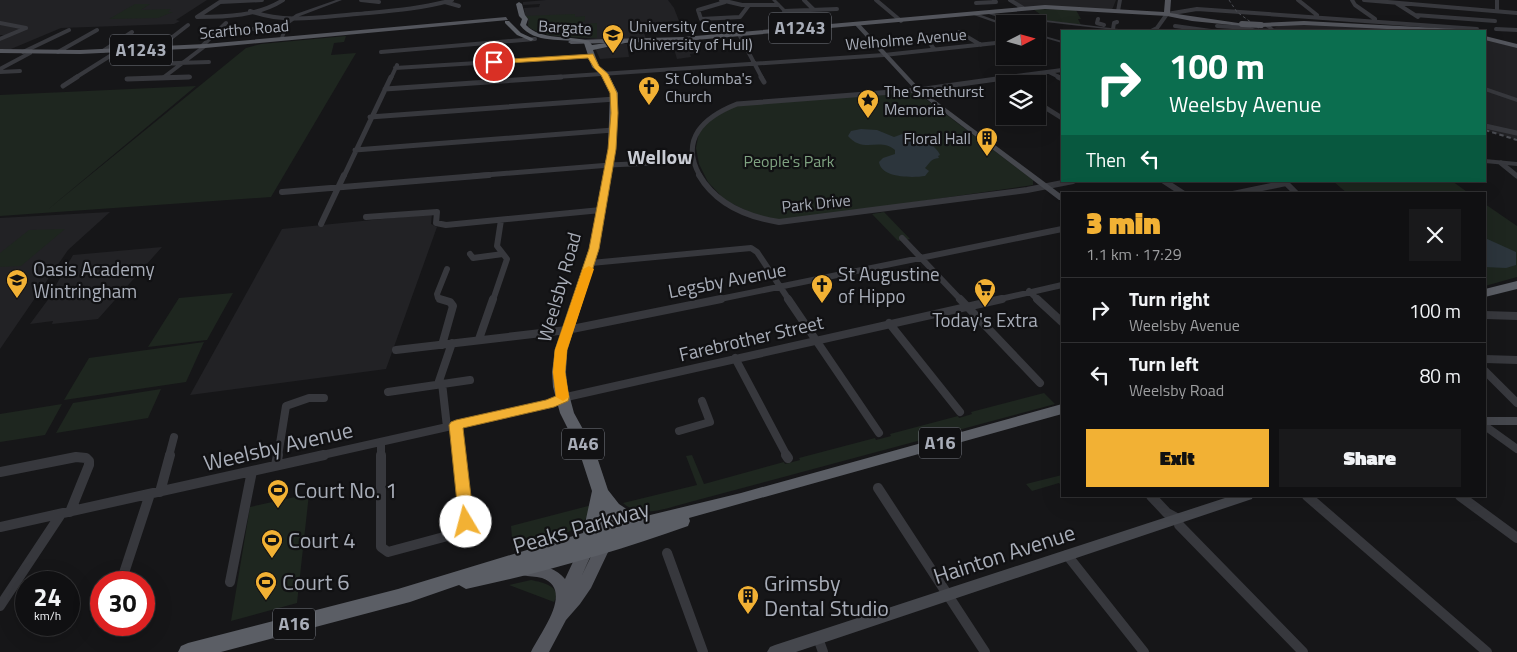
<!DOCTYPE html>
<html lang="en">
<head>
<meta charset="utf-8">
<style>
	body { margin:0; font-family:"Titillium Web",sans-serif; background:#19191b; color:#f1f3f6; height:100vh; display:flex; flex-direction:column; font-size:19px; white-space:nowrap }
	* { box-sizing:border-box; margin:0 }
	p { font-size:16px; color:#9c9d9f }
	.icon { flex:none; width:28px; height:28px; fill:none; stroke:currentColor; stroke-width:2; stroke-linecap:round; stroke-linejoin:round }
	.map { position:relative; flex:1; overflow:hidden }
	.sheet { position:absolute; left:1061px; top:192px; width:425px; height:305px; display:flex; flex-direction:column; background:#101012; border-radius:0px; box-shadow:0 5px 20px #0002,0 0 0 1px #303032 }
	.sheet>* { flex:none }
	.hud { position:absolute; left:1061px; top:30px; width:425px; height:152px; border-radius:0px; box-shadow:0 5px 20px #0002,0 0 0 1px #303032; background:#0b6e4f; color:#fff; overflow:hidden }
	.needle { width:32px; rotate:84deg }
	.fabs { position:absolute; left:996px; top:15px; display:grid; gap:10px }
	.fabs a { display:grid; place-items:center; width:50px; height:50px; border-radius:0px; background:#101012; box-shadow:0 5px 20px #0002,0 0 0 1px #303032; font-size:25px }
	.speed { position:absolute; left:15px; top:571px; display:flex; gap:10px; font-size:25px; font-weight:700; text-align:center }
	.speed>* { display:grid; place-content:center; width:65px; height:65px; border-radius:50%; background:#101012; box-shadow:0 5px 20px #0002,0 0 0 1px #303032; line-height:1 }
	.speed small { font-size:12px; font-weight:400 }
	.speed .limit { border:8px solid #d22; background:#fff; color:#111 }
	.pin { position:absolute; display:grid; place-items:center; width:42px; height:42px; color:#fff; margin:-21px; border:2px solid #fff; border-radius:50%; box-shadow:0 1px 5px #0007 }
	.me { position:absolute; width:55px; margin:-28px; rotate:352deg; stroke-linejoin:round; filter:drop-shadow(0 0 4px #0008) }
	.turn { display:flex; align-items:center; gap:18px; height:105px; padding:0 25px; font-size:22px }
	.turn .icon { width:65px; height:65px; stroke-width:2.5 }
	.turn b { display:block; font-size:35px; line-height:42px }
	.then { display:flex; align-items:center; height:48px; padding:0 25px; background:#0003; gap:10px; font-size:19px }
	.round { display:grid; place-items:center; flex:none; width:52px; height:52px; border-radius:0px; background:#19191b }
	.overview { display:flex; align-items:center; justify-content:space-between; height:85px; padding:0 25px }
	h1 { font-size:30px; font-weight:800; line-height:38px; color:#f2b134 }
	.button { display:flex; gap:10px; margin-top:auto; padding:10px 25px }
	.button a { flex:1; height:58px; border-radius:0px; background:#f2b134; color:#111; font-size:20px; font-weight:800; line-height:58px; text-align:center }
	.button a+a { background:#19191b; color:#f1f3f6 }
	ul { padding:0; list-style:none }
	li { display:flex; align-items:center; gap:15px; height:65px; padding:0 25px; border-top:1px solid #303032 }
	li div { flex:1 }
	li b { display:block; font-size:19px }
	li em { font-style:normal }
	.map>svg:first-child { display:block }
</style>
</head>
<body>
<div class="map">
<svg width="1517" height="652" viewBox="0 0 1517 652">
	<rect width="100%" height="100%" fill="#161618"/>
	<path fill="#222225" d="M0 0H207L176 20 180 21 174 24 61 28 11 49H0V41L12 35H0Z
		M546 0H668L674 8 679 21 647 23V26H642L646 39H597L545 34 530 28 528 26V19L523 16 525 14 524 8 539 7 540 4 523 5V2Z
		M1013 0H1116L1112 10 1075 7H1024Z
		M1299 24 1436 30 1455 31H1257L1250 27 1274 28 1281 25Z
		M1485 38 1517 47V140L1485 130Z
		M690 41 696 53 690 54 691 57 677 59 672 42Z
		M606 44H627L629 57 600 59 595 48Z
		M110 212 68 250 0 349V218Z
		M432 214 431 224 437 227 386 369 190 395 282 229Z
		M162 247 98 319 52 324 53 321 30 324 47 301 73 255Z"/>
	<path fill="#1e261f" d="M135 4H150L141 10 171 9 168 12H173L158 18 109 19Z
		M1033 9 1076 10 1081 19H1078L1081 25 1043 20 1044 17Z
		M575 14V17L585 16V21L581 23 583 24 597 23V38C578 37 542 39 528 26L529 19 524 16Z
		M346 36 344 42 334 43 331 55 356 53 271 197 0 216V95L196 86 46 211 246 48 261 44Z
		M915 91 1033 180V185L782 221 753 214 725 200 708 182 699 164 696 148 699 132 707 121 735 106Z
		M1333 181H1452L1470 194H1348Z
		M1485 204 1517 226V277L1485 286Z
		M884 212 910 239 898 241 872 214Z
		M65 229 21 266 0 267V253L29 230Z
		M233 293 207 340 148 347 179 298Z
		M204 342 186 382 64 400 89 358Z
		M161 389 148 418 56 433 73 403Z
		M1044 393 1055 404 690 502C669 507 642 520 623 503L697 485 686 456 692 455 704 484 784 462 785 464 800 460 799 458 875 438 876 440 891 436 890 434 958 416 959 418 972 414 971 412Z
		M62 404 45 435 0 442V414Z
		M1062 475V486L1059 483 1032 491 1026 484Z
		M309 494 297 603 231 621 250 507Z
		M592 505C589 533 535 545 513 550L511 526Z
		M531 580C541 582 563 586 554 602L509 585Z"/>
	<path fill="#2c353c" d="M861 129 877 130 894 137C898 136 901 134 905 133 916 132 937 146 940 155L938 156 939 158C930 159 930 163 925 168L929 171 925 176C912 178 881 178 879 162L883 158 895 154V150C880 137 863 154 848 136L851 131Z
		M1485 238 1516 252V265L1506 268 1485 267Z"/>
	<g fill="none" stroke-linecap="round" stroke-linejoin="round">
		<path stroke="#37383d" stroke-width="4" d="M262 0 220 2 197 17C226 17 258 16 283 0
			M361 0 379 2
			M721 0 742 5H778
			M804 0 813 9
			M876 0 901 21
			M1010 0 1023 8
			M1298 0 1317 15
			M1352 0 1355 5 1375 19
			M1364 0 1517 13
			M1497 0V10
			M445 2 459 6
			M725 2 698 10 701 19 740 17 749 5
			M976 3 996 2 994 0
			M1396 3 1418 17
			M250 11C286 24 320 17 357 14 389 11 421 9 452 0
			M784 11 837 9
			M1118 11 1120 0
			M1415 15 1495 21
			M1098 19 1097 23 1104 25
			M0 23 26 28
			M1175 26 1211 31
			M1217 26 1248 28 1255 31
			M253 29 286 26
			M1113 29 1114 23 1117 22
			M1496 29 1517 30
			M1151 31 1157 28 1167 14 1197 9 1477 29
			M959 32 981 45
			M739 34 762 78
			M1038 38 1043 37
			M0 39 26 28
			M923 41 929 42 934 49
			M201 47 226 23
			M157 49 188 25
			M103 51 132 32
			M23 52 69 30
			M58 52 97 30
			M381 52 535 39
			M147 64 209 62
			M395 68 591 56
			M0 69 30 53
			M0 72 20 71
			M1049 72 1061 78
			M164 77 205 46
			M75 78 118 51
			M150 78 190 77
			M391 78 397 65
			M542 78 884 55 1005 42
			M1002 78 1062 70"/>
		<path stroke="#37383d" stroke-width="5" d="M761 77 764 82
			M1058 77 1062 79
			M127 79 189 77
			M63 86 77 77
			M385 89 561 77
			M1038 103 1062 118
			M370 117 615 99
			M1485 126 1517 133
			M355 150 613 130
			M1501 163 1517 176
			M344 176 391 77
			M473 176 610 165 694 161
			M700 176C679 139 704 117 737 104L918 90 1011 77"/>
		<path stroke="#37383d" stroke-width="6" d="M699 175C716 204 747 217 779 222L1027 190 1073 181
			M1164 181 1184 194
			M1284 181 1297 194
			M282 192 489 175
			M1233 194 1286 183
			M366 217 437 212 436 223 446 225 601 210
			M321 224 344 175
			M902 238 961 300
			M470 254 473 258 503 254
			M591 263 751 248 757 252 789 300
			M1029 291 1038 300
			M444 300 438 298 437 294 447 269
			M493 300 507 259 497 246 501 220
			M715 300 1062 229
			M996 300 1062 285"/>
		<path stroke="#37383d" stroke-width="8" d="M440 299 450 302 453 306 442 345
			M788 299 879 433
			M960 299 1040 383
			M1037 299 1062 322
			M1485 315 1517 316
			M889 323 960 412
			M479 339 493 299
			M396 350 567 330 721 299
			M735 358 787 456
			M1485 359 1517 360
			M1485 371 1517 403
			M442 383 447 427
			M438 384 452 343
			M388 392 470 380
			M456 425 459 456
			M1485 426 1517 449
			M679 431 710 422 702 401
			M381 442V456
			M169 456 174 437
			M278 456 286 406 309 398H324
			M318 456 550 404 571 396 1002 299"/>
		<path stroke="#37383d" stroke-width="10" d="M381 455V547L388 552 455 534 465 529 466 522 459 455
			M786 455 788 458
			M276 465 278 455
			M0 472 76 457 86 458 89 461V465L70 512
			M878 488 985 652
			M160 492 170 455
			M1151 496 1167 513 1178 519 1179 525 1303 652
			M1307 496 1487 652
			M1460 496 1517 538
			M0 527 324 455
			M667 553 703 652
			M1067 555 1144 652
			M121 582 150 494
			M230 582 252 471
			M0 606 61 514
			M818 638 823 652"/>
		<path fill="#37383d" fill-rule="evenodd" d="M336 0H342L300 16 289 24 283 40 279 41 285 22 296 14Z
			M772 0H776L803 27V29H799Z
			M987 11 996 14 1135 31H1123L995 16 985 13Z
			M973 12 1006 24 1005 26 971 14Z
			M1266 25H1270L1276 31H1272L1266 27Z
			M1038 34 1062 41V43L1038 36Z
			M1485 87 1517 98V102L1485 91Z
			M1485 159 1517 162V166L1485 163Z"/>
		<path fill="#45474d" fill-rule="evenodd" d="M854 22H858L920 89 1062 195V200H1059L916 91 854 24Z
			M1485 417H1517V425H1485Z
			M1231 496H1253L1252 499 796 652H767L770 647 775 645Z"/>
		<path fill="#53555c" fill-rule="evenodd" d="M1165 0H1171L1170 13 1245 24 1242 26 1192 21 1167 16 1045 9 684 41 571 44 568 42 571 40 684 37 1045 5 1164 12Z
			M506 17 508 20 205 48 80 54 0 53V49L80 50 205 44Z
			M1304 21 1457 29 1460 31H1428L1304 25 1261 27 1258 25 1261 23Z
			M1485 36 1517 44V48L1485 40Z
			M602 542 607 544 610 548 591 588 580 604 566 620 549 652H531C540 633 575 590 542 578 535 576 529 577 522 575L520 570 522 565C536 561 556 568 565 579L579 549 584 547 589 549 592 553 582 575 597 544Z"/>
		<path fill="#5b5e65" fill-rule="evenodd" d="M519 2 522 4 525 15 528 19 526 25C541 41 570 35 589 41L592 45 627 40 630 42 593 50 599 66 607 72 618 93 616 149 599 249 567 350 566 372 567 387 574 413 595 451 608 490 619 504 628 510 646 516 741 493 1062 404V414L689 518 690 521 688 526C615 552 542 573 466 589L459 585 410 602 221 652H178L181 646 188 643 398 589 583 533 592 491 579 451 560 413 553 387 552 372 555 350 589 249 608 149 610 93 601 75 592 67 584 43C562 37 535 45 520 25L522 19 519 16 516 4ZM614 518 623 522 614 524Z
			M505 21H509L521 33 534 39 531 41 517 35 505 23Z
			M1517 281V289L1485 297V289Z"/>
		<path stroke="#4a4c52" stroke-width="1" stroke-dasharray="3 2.5" stroke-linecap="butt" d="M1229 0 1237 12 1263 31"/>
		<path stroke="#4a4c52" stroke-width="2" stroke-dasharray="4.5 3" stroke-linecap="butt" d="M1485 130 1517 140"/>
		<path stroke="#53555c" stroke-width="6" d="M1242 24 1261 25"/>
	</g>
	<path fill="#f2b134" stroke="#9d7322" d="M593 54 599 66 608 74 617 93 618 113 616 149 599 249 567 350 565 372 569 398 568 401 554 407 463 428 474 522 472 526 466 528 461 526 459 522 449 425 451 422 456 420 546 400 556 396 553 372 555 350 589 249 608 149 611 113 610 93 601 75 594 68 588 58 494 64 491 62 494 60Z"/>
	<path fill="#f59e0b" d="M589 266 594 269 567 350 565 372 569 397 563 401 556 397 553 372 555 350 583 269Z"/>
	<defs>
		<g id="university-pin" transform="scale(1.125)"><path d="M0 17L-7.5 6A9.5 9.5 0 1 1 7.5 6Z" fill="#f2b134" stroke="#111113"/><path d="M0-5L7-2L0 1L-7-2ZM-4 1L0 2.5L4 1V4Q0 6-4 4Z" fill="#111"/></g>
		<g id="church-pin" transform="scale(1.125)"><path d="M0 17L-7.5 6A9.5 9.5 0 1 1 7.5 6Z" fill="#f2b134" stroke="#111113"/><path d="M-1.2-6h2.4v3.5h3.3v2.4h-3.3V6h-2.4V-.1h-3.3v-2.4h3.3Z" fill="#111"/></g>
		<g id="sight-pin" transform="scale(1.125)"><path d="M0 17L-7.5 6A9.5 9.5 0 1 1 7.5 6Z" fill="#f2b134" stroke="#111113"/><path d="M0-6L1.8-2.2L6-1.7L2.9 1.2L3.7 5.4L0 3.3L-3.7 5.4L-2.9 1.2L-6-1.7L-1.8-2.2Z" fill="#111"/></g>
		<g id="building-pin" transform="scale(1.125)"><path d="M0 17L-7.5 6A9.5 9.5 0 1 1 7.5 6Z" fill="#f2b134" stroke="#111113"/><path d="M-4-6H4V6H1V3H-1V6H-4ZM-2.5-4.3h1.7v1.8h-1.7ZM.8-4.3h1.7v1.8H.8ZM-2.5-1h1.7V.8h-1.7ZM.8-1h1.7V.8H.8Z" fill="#111"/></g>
		<g id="school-pin" transform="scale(1.125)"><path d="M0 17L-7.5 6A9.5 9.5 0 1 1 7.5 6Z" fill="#f2b134" stroke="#111113"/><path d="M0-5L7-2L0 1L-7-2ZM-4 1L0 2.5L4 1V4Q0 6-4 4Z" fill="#111"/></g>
		<g id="supermarket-pin" transform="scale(1.125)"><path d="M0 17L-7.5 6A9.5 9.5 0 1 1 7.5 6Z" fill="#f2b134" stroke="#111113"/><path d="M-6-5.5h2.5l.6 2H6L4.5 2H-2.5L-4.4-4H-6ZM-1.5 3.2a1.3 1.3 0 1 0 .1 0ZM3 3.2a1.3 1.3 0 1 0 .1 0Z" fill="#111"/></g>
		<g id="stadium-pin" transform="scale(1.125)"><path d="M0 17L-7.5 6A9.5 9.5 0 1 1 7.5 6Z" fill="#f2b134" stroke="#111113"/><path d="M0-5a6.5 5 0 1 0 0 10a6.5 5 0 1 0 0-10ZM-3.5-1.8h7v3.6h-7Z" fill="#111"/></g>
	</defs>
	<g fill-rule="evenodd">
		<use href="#university-pin" x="613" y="35"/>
		<use href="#church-pin" x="649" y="87"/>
		<use href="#sight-pin" x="868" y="100"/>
		<use href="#building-pin" x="987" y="138"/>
		<use href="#school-pin" x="17" y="280"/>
		<use href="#church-pin" x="822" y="285"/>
		<use href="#supermarket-pin" x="985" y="289"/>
		<use href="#stadium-pin" x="278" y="490"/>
		<use href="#stadium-pin" x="272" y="540"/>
		<use href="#stadium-pin" x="266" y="582"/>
		<use href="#building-pin" x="748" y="596"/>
	</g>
	<g text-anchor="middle" stroke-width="4.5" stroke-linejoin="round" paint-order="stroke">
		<g font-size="16" fill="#a8adb8" stroke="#111113" text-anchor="start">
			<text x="629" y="32">University Centre<tspan x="629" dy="18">(University of Hull)</tspan></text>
			<text x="665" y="84">St Columba's<tspan x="665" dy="18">Church</tspan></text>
			<text x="884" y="97">The Smethurst<tspan x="884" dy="18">Memoria</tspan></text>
			<text x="971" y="144" text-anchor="end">Floral Hall</text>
		</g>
		<g font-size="16" fill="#a8adb8" stroke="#111113">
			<text transform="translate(565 27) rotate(3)" y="6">Bargate</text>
			<text transform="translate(244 29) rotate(-5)" y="6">Scartho Road</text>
			<text transform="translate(906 39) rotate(-5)" y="6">Welholme Avenue</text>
			<text transform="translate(816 203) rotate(-6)" y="6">Park Drive</text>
		</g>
		<g font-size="16" fill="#7fa381" stroke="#111113">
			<text x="789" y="167">People's Park</text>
		</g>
		<g fill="#111113" stroke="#7b7e86" stroke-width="1">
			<rect x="769" y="12.5" width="62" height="31" rx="4"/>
			<rect x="110" y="34.5" width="62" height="31" rx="4"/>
			<rect x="919" y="427.5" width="42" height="31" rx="4"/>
			<rect x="562" y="428.5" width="42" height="31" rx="4"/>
			<rect x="273" y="608.5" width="42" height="31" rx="4"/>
		</g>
		<g font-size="18" font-weight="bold" fill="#a8adb8">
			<text x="800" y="34">A1243</text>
			<text x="141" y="56">A1243</text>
			<text x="940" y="449">A16</text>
			<text x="583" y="450">A46</text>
			<text x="294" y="630">A16</text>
		</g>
		<g font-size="19" fill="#a8adb8" stroke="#111113" text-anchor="start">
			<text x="33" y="276">Oasis Academy<tspan x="33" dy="22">Wintringham</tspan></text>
			<text x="838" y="281">St Augustine<tspan x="838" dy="22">of Hippo</tspan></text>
			<text x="985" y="327" text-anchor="middle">Today's Extra</text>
		</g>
		<g font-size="19" fill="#a8adb8" stroke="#111113">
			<text transform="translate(727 280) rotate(-11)" y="7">Legsby Avenue</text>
			<text transform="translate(559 287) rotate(-74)" y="7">Weelsby Road</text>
			<text transform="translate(751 338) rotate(-13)" y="7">Farebrother Street</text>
		</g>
		<g font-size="20" font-weight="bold" fill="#c9ccd4" stroke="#111113">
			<text x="660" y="164">Wellow</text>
		</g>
		<g font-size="22" fill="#a8adb8" stroke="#111113">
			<text transform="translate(278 446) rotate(-13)" y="8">Weelsby Avenue</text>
			<text transform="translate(581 527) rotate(-16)" y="8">Peaks Parkway</text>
			<text transform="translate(1004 554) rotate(-18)" y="8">Hainton Avenue</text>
		</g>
		<g font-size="22" fill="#a8adb8" stroke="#111113" text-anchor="start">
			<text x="294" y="498">Court No. 1</text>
			<text x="288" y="548">Court 4</text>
			<text x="282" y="590">Court 6</text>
			<text x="764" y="591">Grimsby<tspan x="764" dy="25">Dental Studio</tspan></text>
		</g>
	</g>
</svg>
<div class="fabs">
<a><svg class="needle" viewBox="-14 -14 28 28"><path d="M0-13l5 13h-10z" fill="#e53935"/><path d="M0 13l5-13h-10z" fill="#9c9d9f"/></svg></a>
<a><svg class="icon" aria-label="layers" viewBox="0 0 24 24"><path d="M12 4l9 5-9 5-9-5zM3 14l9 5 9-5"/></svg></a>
</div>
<div class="speed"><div>24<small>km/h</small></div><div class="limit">30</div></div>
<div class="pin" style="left:494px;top:62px;background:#d93025"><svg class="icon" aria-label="arrive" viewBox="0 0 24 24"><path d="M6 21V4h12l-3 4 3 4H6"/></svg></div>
<svg class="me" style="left:466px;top:522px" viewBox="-20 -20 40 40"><circle r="19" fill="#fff"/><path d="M0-13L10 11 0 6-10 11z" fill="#f2b134"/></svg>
<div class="hud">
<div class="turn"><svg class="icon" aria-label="right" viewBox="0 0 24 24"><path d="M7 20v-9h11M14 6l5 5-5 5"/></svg><div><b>100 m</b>Weelsby Avenue</div></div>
<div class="then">Then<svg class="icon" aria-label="left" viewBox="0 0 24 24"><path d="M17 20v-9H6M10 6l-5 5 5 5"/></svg></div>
</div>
<section class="sheet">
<div class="overview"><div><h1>3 min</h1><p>1.1 km · 17:29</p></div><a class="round"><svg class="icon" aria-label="close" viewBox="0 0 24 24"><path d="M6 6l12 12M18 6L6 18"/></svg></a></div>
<ul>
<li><svg class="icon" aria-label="right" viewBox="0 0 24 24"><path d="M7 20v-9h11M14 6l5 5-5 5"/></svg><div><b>Turn right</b><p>Weelsby Avenue</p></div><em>100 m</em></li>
<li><svg class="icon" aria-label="left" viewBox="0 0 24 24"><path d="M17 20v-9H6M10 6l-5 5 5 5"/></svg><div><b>Turn left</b><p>Weelsby Road</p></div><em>80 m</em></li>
</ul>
<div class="button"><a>Exit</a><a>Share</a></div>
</section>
</div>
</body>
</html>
